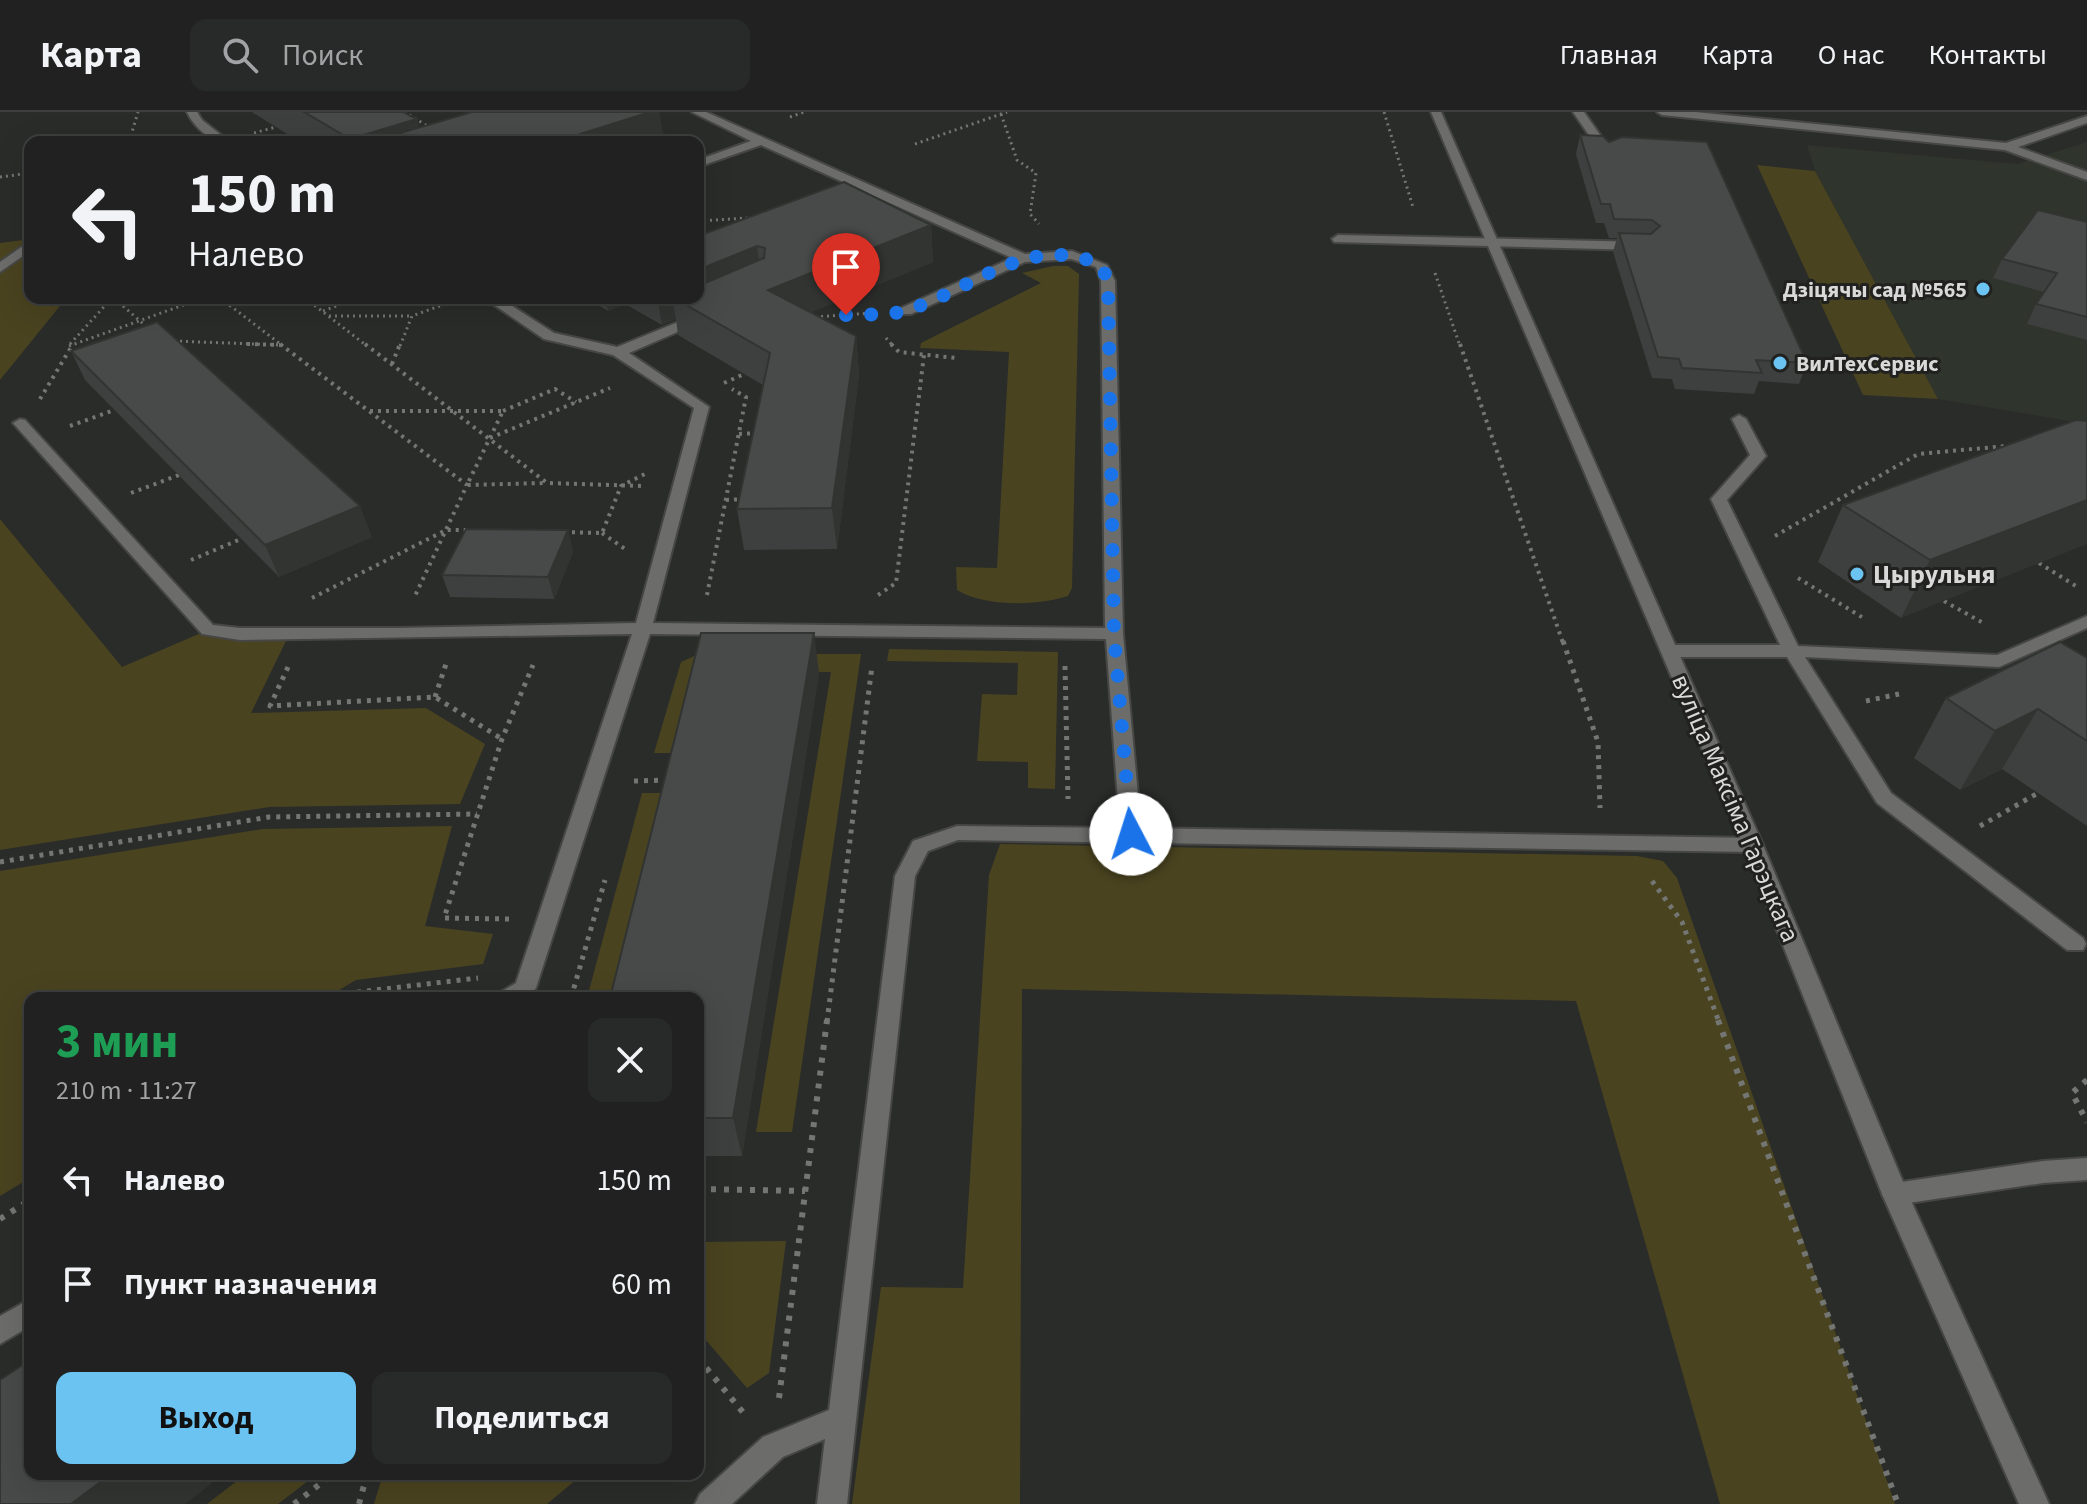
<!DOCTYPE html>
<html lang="ru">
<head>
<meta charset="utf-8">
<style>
	body { margin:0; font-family:"Source Sans 3",sans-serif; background:#282929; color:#f1f3f6; height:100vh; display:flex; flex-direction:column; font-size:30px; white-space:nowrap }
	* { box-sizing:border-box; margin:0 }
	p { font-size:26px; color:#a2a3a5 }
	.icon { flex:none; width:44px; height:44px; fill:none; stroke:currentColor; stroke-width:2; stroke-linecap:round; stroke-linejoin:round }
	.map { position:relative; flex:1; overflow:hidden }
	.drawer { position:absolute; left:24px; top:880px; width:680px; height:488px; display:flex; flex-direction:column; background:#202120; border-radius:16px; box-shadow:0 8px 32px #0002,0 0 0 2px #3d3e3e }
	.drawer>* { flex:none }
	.guide { position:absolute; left:24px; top:24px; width:680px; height:168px; border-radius:16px; box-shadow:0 8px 32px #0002,0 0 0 2px #3d3e3e; background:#202120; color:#f1f3f6; overflow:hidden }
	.pin { position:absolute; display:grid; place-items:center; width:68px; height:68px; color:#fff; margin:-82px -34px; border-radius:50% 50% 50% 0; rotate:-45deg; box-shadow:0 0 8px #0007 }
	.pin .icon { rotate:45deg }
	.me { position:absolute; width:88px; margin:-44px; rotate:355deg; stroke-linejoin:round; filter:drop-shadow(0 0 6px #0008) }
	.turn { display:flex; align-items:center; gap:28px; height:168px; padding:0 32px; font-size:36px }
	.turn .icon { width:104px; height:104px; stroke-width:2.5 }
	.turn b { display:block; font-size:56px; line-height:68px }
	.round { display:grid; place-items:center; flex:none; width:84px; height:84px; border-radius:16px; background:#282929 }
	.overview { display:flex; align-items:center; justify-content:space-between; height:136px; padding:0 32px }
	h1 { font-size:48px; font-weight:700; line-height:60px; color:#1e9e55 }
	.cta { display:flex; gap:16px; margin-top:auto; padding:16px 32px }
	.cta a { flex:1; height:92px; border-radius:16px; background:#6bc3f2; color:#111; font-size:32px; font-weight:700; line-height:92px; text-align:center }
	.cta a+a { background:#282929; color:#f1f3f6 }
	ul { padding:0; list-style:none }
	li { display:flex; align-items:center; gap:24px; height:104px; padding:0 32px }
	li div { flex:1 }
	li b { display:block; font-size:30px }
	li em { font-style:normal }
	header { display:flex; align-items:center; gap:48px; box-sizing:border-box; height:112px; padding:0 40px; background:#202120; border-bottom:2px solid #3d3e3e }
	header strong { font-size:38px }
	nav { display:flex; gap:44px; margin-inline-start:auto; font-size:28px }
	.search { width:560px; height:72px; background:#282929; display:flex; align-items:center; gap:20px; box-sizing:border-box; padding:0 28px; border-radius:16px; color:#a2a3a5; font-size:30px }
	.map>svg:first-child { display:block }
</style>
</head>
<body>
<header>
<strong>Карта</strong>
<div class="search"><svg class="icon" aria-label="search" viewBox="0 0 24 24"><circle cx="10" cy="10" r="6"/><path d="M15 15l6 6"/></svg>Поиск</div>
<nav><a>Главная</a><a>Карта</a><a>О нас</a><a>Контакты</a></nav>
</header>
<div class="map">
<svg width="2087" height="1392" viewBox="0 0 2087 1392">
	<rect width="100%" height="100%" fill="#2a2c2a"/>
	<path fill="#2f342c" d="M2087 30V60L2043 44Z
		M1807 33 2017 52 2032 47 2087 67V312L1938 287 1815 59Z"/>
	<path fill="#4a4320" d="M1757 53 1815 59 1938 287 1863 283Z
		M23 128 30 138V186H62L64 189 0 268V131Z
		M1053 154H1068L1079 162 1072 476 1068 484C1038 494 984 495 957 478L956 455 997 456 1009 240 920 236 921 231 1041 171 1022 161Z
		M0 407 122 555 208 518 286 529 251 601 426 596 485 632 460 692 269 695 0 738Z
		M889 537 1058 540 1055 677 1028 676V650L977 649 982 582 1017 583 1018 551 887 549Z
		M699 542H861L792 1020H756L831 560 704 559 684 641H654L681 550Z
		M642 681H669L617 886H587Z
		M452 714 425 814 493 822 483 852 356 868 326 886H30V1066L0 1084V759L263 717Z
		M1000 732 1637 744 1663 749 1677 766 1895 1392H1720L1576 889 1022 877 1020 1392H852L881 1175 963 1176 989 763Z
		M786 1129 769 1261 747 1276 698 1219V1130Z
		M246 1362H317L278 1392H207Z
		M383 1362H583L547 1392H374Z"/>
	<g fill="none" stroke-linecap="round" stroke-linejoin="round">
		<g stroke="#464745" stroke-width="4">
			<path id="lane" d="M187 0H197L202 8 230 30C211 30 195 17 187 0Z
				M692 0H706L1025 142 1072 139 1107 153 1115 169 1123 522 1141 716 1753 726 1763 733 1753 740 958 728 928 739 915 764 847 1392H817L825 1327 783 1345 732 1392H695L700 1382 763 1325 829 1298 895 764 913 729 957 714 1120 716 1106 527 650 522 536 876 527 886H498L501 880 516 871 632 522 240 528 202 522 13 311 20 307 25 308 213 513 240 516H397L636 511 694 296 613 243 544 227 484 186H500L554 221 617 235 700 201 707 205 705 208 629 241 709 295 653 511 1105 516 1101 169 1096 155 1071 147 1025 150 911 202H901V196L1012 146 761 33 698 55V48L751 29Z
				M1573 0H1584L1614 43 1612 45H1604Z
				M1657 0H1695L2006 31 2087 4V11L2018 35 2087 60V68L2005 38 1662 3Z
				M1338 123 1642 130 1648 134 1642 138 1334 130 1332 127Z
				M30 129V139L0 160V150Z
				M1739 303 1746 307 1766 344 1727 388 1798 534 1997 543 2087 504V516L1999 555 1805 545 1891 681 2083 826 2086 832 2083 838H2067L1877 691 1787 545H1670L1661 539 1670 533H1780L1711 387 1750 343 1732 307Z
				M2087 1046V1068L2043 1071 1895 1093 1886 1090 1882 1082 1886 1074 1895 1071 2043 1049Z
				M30 1187V1214L0 1232V1204Z"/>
		</g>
		<g stroke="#464745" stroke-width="4">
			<path id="secondary" d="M1431 0H1441L1763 733 1908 1082 2049 1392H2019L1882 1082 1743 733Z"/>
		</g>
		<path stroke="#747674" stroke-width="3" stroke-dasharray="2 4" stroke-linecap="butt" d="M404 0 431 16
			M1384 0 1413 95
			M1001 2 1017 48 1036 61 1030 102 1039 112
			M790 5 804 0
			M254 21 276 15
			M129 30 138 0
			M915 32 1007 0
			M0 65 30 61
			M698 109 747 106
			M1435 161 1460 234
			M114 186 149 217
			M220 186 283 234
			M305 186 367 234
			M323 199 358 186
			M329 204H412
			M815 205 873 201
			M886 226 893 234
			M174 229 280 233
			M70 232 112 186
			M69 234 203 186
			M400 234 412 204 456 188"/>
		<path stroke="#747674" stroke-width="4" stroke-dasharray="3 5" stroke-linecap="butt" d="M247 232 280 233
			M280 232 467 373 414 486
			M365 232 547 371 645 374
			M891 232 899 240 956 246
			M1460 232 1563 531
			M392 252 400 232
			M724 271 744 262
			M40 287 73 232
			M370 299H503L467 373 546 371
			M503 299 555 277 576 290
			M70 314 114 298
			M739 322 759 321
			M490 326 610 276
			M131 381 179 363
			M726 388 745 387
			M564 420 602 421 621 374 647 361
			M602 421 628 439
			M1775 424 1918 342 2006 334
			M191 448 241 427
			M2039 451 2079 476
			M1798 466 1865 507
			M707 483 746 285 732 277
			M878 483 896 471 924 243
			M312 486 446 418H470
			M1944 489 1985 512"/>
		<path stroke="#747674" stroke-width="5" stroke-dasharray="4 6" stroke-linecap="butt" d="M1563 529 1598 630 1600 696
			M1065 554 1068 687
			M288 555 270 594 435 585 502 627
			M435 585 446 552
			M1866 589 1899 582
			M634 669 669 668
			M1980 714 2038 681
			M0 750 269 705 477 702
			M1652 769 1682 810 1719 910
			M509 807 444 806 502 627 533 553
			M349 886 358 880 478 866
			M571 886 605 768
			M827 910 872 554"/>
		<path stroke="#747674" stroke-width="6" stroke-dasharray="5 8" stroke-linecap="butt" d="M1718 908 1898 1392
			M2087 968 2072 981 2087 1010
			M698 1077 805 1079
			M0 1107 30 1088
			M698 1246 746 1304
			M779 1286 827 908
			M294 1392 333 1362
			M359 1392 367 1362"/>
		<use href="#lane" fill="#6c6d6b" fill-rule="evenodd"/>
		<use href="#secondary" fill="#6c6d6b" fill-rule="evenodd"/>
	</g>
	<path fill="#3d403e" d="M252 0H403L417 7 419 16 472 0H659L664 30H300Z
		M1580 23 1807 251 1799 272 1759 269 1754 282 1675 277 1672 267 1652 266 1613 140 1617 126H1609L1604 111H1596L1576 42Z
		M2087 110V228L2027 212 2036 192 2044 180 1993 166 2002 147Z
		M931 113 933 150 811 200 856 224 859 263 837 437 744 438 737 397 763 273 678 223 676 207 662 213 625 192 608 199 587 186H698V124Z
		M71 239 372 425 279 465 85 268Z
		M2087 309 1901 506 1818 450 1843 393Z
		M568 418 573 440 554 487 450 485 442 463Z
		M2087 546V714L2002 657 1960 678 1914 646 1946 586Z
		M819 561 742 1044H698V886Z"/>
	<path fill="#323432" d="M650 0H659L664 30H555Z
		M417 7 423 30H350V27Z
		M931 113 933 150 774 216 768 178Z
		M757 134 762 171 698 186V158Z
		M605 186H624L625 192 608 199Z
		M657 186H672L676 207 662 213Z
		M856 224 859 263 837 437 832 396Z
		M2087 388V432L1901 506 1930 448Z
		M360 394 372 425 279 465 265 433Z
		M568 418 573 440 554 487 548 465Z
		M814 521 819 561 742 1044 733 1006Z
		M2038 597 2002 657 1960 678 1995 619Z
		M111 1362H224L185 1392H71Z"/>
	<path fill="#474a48" stroke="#323432" stroke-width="2" d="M304 0H403L417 7 350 27Z
		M472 0H650L555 30 373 29Z
		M1580 23 1603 24 1609 30 1622 25 1707 30 1807 251 1756 248 1762 261 1682 256 1679 247 1658 245 1619 121 1651 122 1660 114 1652 108 1614 107 1610 92H1601Z
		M844 70 931 113 768 178 856 224 832 396 737 397 770 241 674 186H698V174L764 146 765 136 757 134 698 158V124Z
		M2038 98 2087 110V205L2036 192 2057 161 2002 147Z
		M157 210 360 394 265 433 71 239Z
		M2076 308 2087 309V388L1930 448 1843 393Z
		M466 417 568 418 548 465 442 463Z
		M701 521H814L733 1006H698V886H610Z
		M2060 530 2087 546V629L2038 597 1995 619 1946 586Z
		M30 1248V1362H111L71 1392H0V1268Z"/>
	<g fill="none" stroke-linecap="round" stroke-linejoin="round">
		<path stroke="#1a73e8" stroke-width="14" stroke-dasharray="0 25.2" d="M846 203C866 202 890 204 908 198 974 177 1029 120 1101 153L1108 169 1114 522 1131 722"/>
	</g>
	<g fill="#6bc3f2" stroke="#212220" stroke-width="3">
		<circle cx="1983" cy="177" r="8"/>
		<circle cx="1780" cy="251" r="8"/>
		<circle cx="1857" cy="462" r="8"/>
	</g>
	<g text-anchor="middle" stroke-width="6" stroke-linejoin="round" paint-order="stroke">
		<g font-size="22" font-weight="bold" fill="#d8d9d8" stroke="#212220" text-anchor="end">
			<text x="1967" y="185">Дзіцячы сад №565</text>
			<text x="1796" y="259" text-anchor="start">ВилТехСервис</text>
		</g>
		<g font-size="26" font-weight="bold" fill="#d8d9d8" stroke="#212220" text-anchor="start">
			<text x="1873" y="471">Цырульня</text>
		</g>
		<g font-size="26" fill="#d8d9d8" stroke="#212220">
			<text transform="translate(1736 696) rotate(67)" y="9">вуліца Максіма Гарэцкага</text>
		</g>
	</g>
</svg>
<div class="pin" style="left:846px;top:203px;background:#d93025"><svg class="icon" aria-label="arrive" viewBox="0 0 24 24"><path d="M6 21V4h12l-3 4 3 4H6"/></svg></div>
<svg class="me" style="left:1131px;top:722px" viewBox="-20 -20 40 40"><circle r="19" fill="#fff"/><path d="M0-13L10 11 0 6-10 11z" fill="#1a73e8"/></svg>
<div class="guide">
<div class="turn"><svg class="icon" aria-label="left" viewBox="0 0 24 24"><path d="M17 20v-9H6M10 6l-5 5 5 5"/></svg><div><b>150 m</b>Налево</div></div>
</div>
<section class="drawer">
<div class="overview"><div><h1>3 мин</h1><p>210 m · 11:27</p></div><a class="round"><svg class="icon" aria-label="close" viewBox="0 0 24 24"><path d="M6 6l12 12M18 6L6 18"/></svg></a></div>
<ul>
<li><svg class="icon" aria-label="left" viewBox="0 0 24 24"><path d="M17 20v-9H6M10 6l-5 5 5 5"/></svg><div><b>Налево</b></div><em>150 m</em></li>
<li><svg class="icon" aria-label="arrive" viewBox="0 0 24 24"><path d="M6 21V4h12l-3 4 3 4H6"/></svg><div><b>Пункт назначения</b></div><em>60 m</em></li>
</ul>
<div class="cta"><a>Выход</a><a>Поделиться</a></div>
</section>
</div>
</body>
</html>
